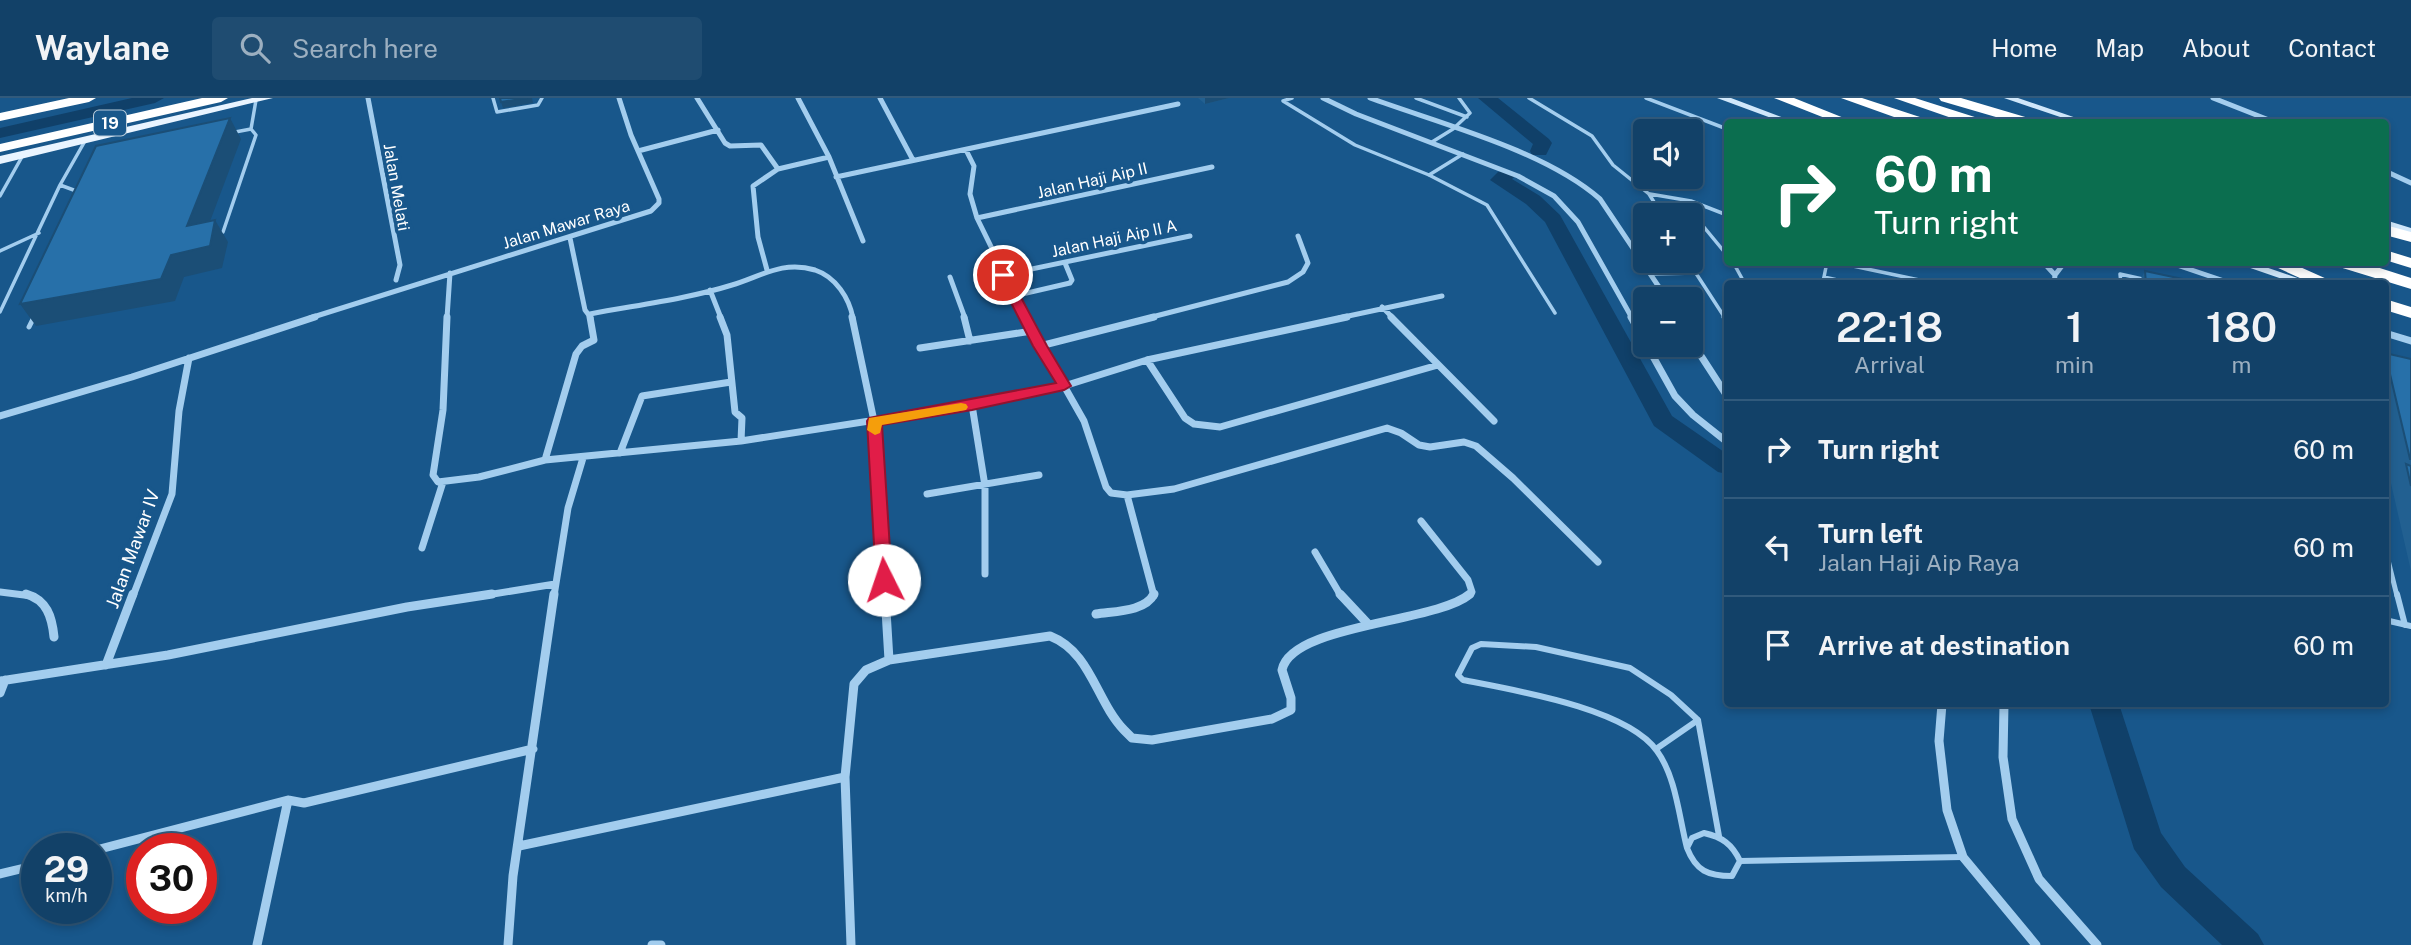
<!DOCTYPE html>
<html lang="en">
<head>
<meta charset="utf-8">
<style>
	body { margin:0; font-family:"Public Sans",sans-serif; background:#1f4c71; color:#f1f3f6; height:100vh; display:flex; flex-direction:column; font-size:26px; white-space:nowrap }
	* { box-sizing:border-box; margin:0 }
	p { font-size:23px; color:#9cafc0 }
	.icon { flex:none; width:38px; height:38px; fill:none; stroke:currentColor; stroke-width:2; stroke-linecap:round; stroke-linejoin:round }
	.map { position:relative; flex:1; overflow:hidden }
	.sheet { position:absolute; left:1724px; top:182px; width:665px; height:427px; display:flex; flex-direction:column; background:#124168; border-radius:7px; box-shadow:0 4px 10px #0003,0 0 0 2px #315a7c }
	.sheet>* { flex:none }
	.top-card { position:absolute; left:1724px; top:21px; width:665px; height:147px; border-radius:7px; box-shadow:0 4px 10px #0003,0 0 0 2px #315a7c; background:#0b6e4f; color:#fff; overflow:hidden }
	.fabs { position:absolute; left:1633px; top:21px; display:grid; gap:14px }
	.fabs a { display:grid; place-items:center; width:70px; height:70px; border-radius:7px; background:#124168; box-shadow:0 4px 10px #0003,0 0 0 2px #315a7c; font-size:35px }
	.speed { position:absolute; left:21px; top:735px; display:flex; gap:14px; font-size:35px; font-weight:700; text-align:center }
	.speed>* { display:grid; place-content:center; width:91px; height:91px; border-radius:50%; background:#124168; box-shadow:0 4px 10px #0003,0 0 0 2px #315a7c; line-height:1 }
	.speed small { font-size:18px; font-weight:400 }
	.speed .limit { border:10px solid #d22; background:#fff; color:#111 }
	.pin { position:absolute; display:grid; place-items:center; width:60px; height:60px; color:#fff; margin:-30px; border:4px solid #fff; border-radius:50%; box-shadow:0 2px 7px #0007 }
	.me { position:absolute; width:77px; margin:-38px; rotate:356deg; stroke-linejoin:round; filter:drop-shadow(0 0 5px #0008) }
	.turn { display:flex; align-items:center; gap:24px; height:147px; padding:0 35px; font-size:32px }
	.turn .icon { width:91px; height:91px; stroke-width:2.5 }
	.turn b { display:block; font-size:49px; line-height:60px }
	.eta { display:flex; justify-content:space-evenly; align-items:center; height:119px; text-align:center }
	.eta b { font-size:42px; font-weight:600; line-height:49px }
	ul { padding:0; list-style:none }
	li { display:flex; align-items:center; gap:21px; height:98px; padding:0 35px; border-top:2px solid #315a7c }
	li div { flex:1 }
	li b { display:block; font-size:26px }
	li em { font-style:normal }
	header { display:flex; align-items:center; gap:42px; box-sizing:border-box; height:98px; padding:0 35px; background:#124168; border-bottom:2px solid #315a7c }
	header strong { font-size:33px }
	nav { display:flex; gap:38px; margin-inline-start:auto; font-size:24px }
	.search { width:490px; height:63px; background:#1f4c71; display:flex; align-items:center; gap:18px; box-sizing:border-box; padding:0 24px; border-radius:7px; color:#9cafc0; font-size:26px }
	.map>svg:first-child { display:block }
</style>
</head>
<body>
<header>
<strong>Waylane</strong>
<div class="search"><svg class="icon" aria-label="search" viewBox="0 0 24 24"><circle cx="10" cy="10" r="6"/><path d="M15 15l6 6"/></svg>Search here</div>
<nav><a>Home</a><a>Map</a><a>About</a><a>Contact</a></nav>
</header>
<div class="map">
<svg width="2411" height="847" viewBox="0 0 2411 847">
	<rect width="100%" height="100%" fill="#18578b"/>
	<g fill="none" stroke-linecap="round" stroke-linejoin="round">
		<path fill="#104069" fill-rule="evenodd" d="M132 0H164L155 5 0 40V30Z
			M1478 0H1498L1549 41 1552 45 1546 57H1532L1530 53 1533 46Z
			M1505 72 1512 74 1515 78 1512 81 1540 98 1560 117 1672 318 1727 356V376L1718 374 1654 328 1545 124 1526 106 1490 82 1498 74Z
			M2089 606H2119L2161 735 2185 769 2258 836 2264 847H2222L2161 789 2134 751Z"/>
		<path stroke="#a3cdee" stroke-width="3.5" d="M493 0 497 14 538 7 542 0
			M1292 0 1283 3 1355 47 1429 77 1487 107 1555 215
			M1416 0 1467 19
			M1529 0 1592 38 1613 67 1649 96 1662 117
			M1646 0 1727 31
			M230 35 251 31
			M1432 44 1453 31 1470 15 1459 0
			M1429 77 1463 56
			M60 87 79 94
			M1650 96 1691 103 1727 117
			M0 98 23 57
			M1691 103 1689 111 1727 157
			M223 134 256 37 251 31 256 2
			M0 153 39 135
			M1688 163 1725 220
			M1733 164 1745 186
			M1834 164 1938 186
			M1970 164 1975 166
			M1652 176 1696 175
			M1824 179 1827 164
			M1822 186 1824 179 1855 186
			M2121 186 2120 176 2147 182
			M0 214 60 87 85 43"/>
		<path stroke="#a3cdee" stroke-width="5" d="M1724 219 1727 223
			M29 229 34 219
			M2385 450 2397 498"/>
		<path stroke="#a3cdee" stroke-width="6" d="M2397 496 2405 527
			M2385 522 2411 528
			M1656 651 1698 622
			M1704 735C1722 739 1732 746 1740 763L1732 778C1708 778 1696 773 1687 750L1692 740Z
			M1687 750C1679 719 1676 679 1657 653 1627 610 1513 592 1463 582L1458 577 1472 550 1481 546 1536 549 1630 570 1671 597 1698 622 1719 738
			M1740 763 1963 759"/>
		<path stroke="#a3cdee" stroke-width="5" d="M368 0 400 167 396 182
			M697 0 725 45 730 48 761 47 778 71
			M798 0 829 59 863 143
			M880 0 913 62
			M1323 0 1356 16 1518 78 1554 98 1578 124 1632 220
			M1370 0C1441 26 1544 52 1600 101L1667 201
			M2213 0 2274 24
			M966 52 974 68 970 96 977 120 1026 220
			M638 53 718 32
			M2385 73 2411 85
			M836 79 1178 6
			M977 120 1212 69
			M570 140 585 212 591 220
			M2043 164 2055 177
			M2168 164 2233 186
			M767 172 758 139 753 88 778 71 829 59
			M1003 177 1190 138
			M950 179 965 220
			M2054 186 2055 177 2065 164
			M710 192 721 220
			M1014 198 1070 185 1072 182 1065 165
			M1382 209 1393 220
			M590 216C637 207 687 201 732 187 760 179 782 162 815 172 836 179 849 200 853 220
			M310 220 651 113 659 105V101L631 37 619 0
			M447 220 450 175
			M1148 220 1288 184 1303 174 1308 165 1298 138
			M1339 220 1442 198"/>
		<path stroke="#a3cdee" stroke-width="7" d="M447 219 443 312 433 377 438 384 479 379 545 362 741 343 972 307 1064 288 1147 262 1347 219
			M720 219 727 237 735 314 742 320 741 343
			M852 219 874 323 885 498
			M964 219 970 243
			M1025 219 1084 323 1106 389 1111 395 1127 397 1174 391 1387 330 1401 335 1419 347 1430 349 1464 344 1476 348 1513 380 1598 464
			M1391 219 1494 323
			M1631 219 1675 298 1693 317 1727 344
			M2385 235 2411 243
			M1690 241 1727 298
			M1040 248 1154 219
			M920 250 1032 233
			M1147 262 1185 320 1194 326 1220 329 1438 267
			M972 307 985 388V476
			M0 318 132 279 315 219
			M620 355 642 298 731 284
			M545 362 576 256 582 248 594 242 590 219
			M927 396 1039 377
			M1127 397 1154 498
			M1421 423 1468 482 1472 494 1468 498
			M422 450 443 384
			M1315 454 1341 498
			M0 494 32 498
			M133 498 172 396 179 313 189 260
			M481 498 555 486
			M554 498 568 410 583 360"/>
		<path stroke="#a3cdee" stroke-width="9" d="M26 496C47 502 52 519 54 539
			M1340 496 1369 527
			M1096 516C1114 513 1145 514 1154 496
			M889 562 1050 538C1091 554 1096 603 1124 632L1132 640 1152 642 1272 621 1291 612V600L1282 572C1291 526 1436 525 1470 496
			M106 567 133 496
			M0 583 168 557 407 509 492 496
			M0 595 5 582
			M1942 606 1939 643 1947 712 1963 759 2036 847
			M2004 606 2003 659 2012 721 2039 781 2097 847
			M519 748 845 679
			M96 752 288 702 304 705 533 651
			M0 776 37 767
			M257 847 288 702
			M508 847 513 778 554 496
			M652 847H661
			M851 847 845 679 854 586 866 572 889 562 885 496"/>
		<path fill="#d0e7fa" fill-rule="evenodd" d="M1717 0H1731L1795 24H1782Z
			M2004 0H2018L2088 24H2075Z
			M2385 122 2411 130V136L2385 129Z
			M2233 164H2251L2315 186H2297Z"/>
		<path fill="#e9f4ff" fill-rule="evenodd" d="M252 0H273L0 66V58Z"/>
		<path fill="#fff" fill-rule="evenodd" d="M69 0H96L89 4 0 23V15Z
			M202 0H228L221 4 0 54V46Z
			M1774 0H1794L1854 24H1835Z
			M1841 0H1862L1926 21 1928 24H1908Z
			M1894 0H1915L1981 21 1983 24H1963Z
			M1939 0H1961L2032 21 2034 24H2013L1941 3Z
			M2385 127 2411 134V144L2385 137Z
			M2385 152 2411 160V170L2385 162Z
			M2265 164H2289L2338 186H2313Z
			M2334 164H2361L2411 180V191L2336 168Z
			M2385 201 2411 209V220L2385 212Z"/>
	</g>
	<path fill="#226091" d="M1198 0H1229L1205 6Z
		M2145 173 2206 186H2138Z
		M2385 255 2411 261V473L2385 359Z"/>
	<path fill="#1b4e76" d="M527 0H532L533 5 503 10 501 4Z
		M1205 0H1229L1205 6Z
		M230 20 241 41 200 150 187 128Z
		M215 122 228 144 222 170 184 179 175 203 36 228 20 206 171 157Z"/>
	<path fill="#2770a9" stroke="#1b4e76" stroke-width="2" d="M500 0H527L501 4Z
		M230 20 187 128 215 122 210 148 171 157 161 181 20 206 96 48Z
		M2145 173 2206 186H2146Z
		M2385 255 2411 261V361H2410Z
		M2406 366 2411 368V388Z"/>
	<path fill="#e11d48" stroke="#92132f" stroke-width="2" d="M1003 173 1009 177 1047 248 1071 288 1064 292 972 312 882 327 892 482 884 488 878 487 876 482 867 323 869 320 1056 285 1033 248 997 177Z"/>
	<path fill="#f59e0b" d="M961 305 966 306 968 309 966 312 882 327 880 335 875 337 867 332 869 320Z"/>
	<g text-anchor="middle" stroke-width="7" stroke-linejoin="round" paint-order="stroke">
		<rect fill="#18578b" stroke="#bacddc" stroke-width="2" x="94" y="12.5" width="32" height="25" rx="5"/>
		<g font-size="16" font-weight="bold" fill="#fff">
			<text x="110" y="31">19</text>
		</g>
		<g font-size="16" fill="#fff" stroke="#18578b">
			<text transform="translate(1092 82) rotate(-13)" y="6">Jalan Haji Aip II</text>
			<text transform="translate(397 89) rotate(80)" y="6">Jalan Melati</text>
			<text transform="translate(566 126) rotate(-17)" y="6">Jalan Mawar Raya</text>
			<text transform="translate(1114 140) rotate(-12)" y="6">Jalan Haji Aip II A</text>
		</g>
		<g font-size="18" fill="#fff" stroke="#18578b">
			<text transform="translate(133 451) rotate(-70)" y="6">Jalan Mawar IV</text>
		</g>
	</g>
</svg>
<div class="fabs">
<a><svg class="icon" aria-label="sound" viewBox="0 0 24 24"><path d="M4 9h4l5-4v14l-5-4H4zM17 9q2 3 0 6"/></svg></a>
<a>+</a>
<a>−</a>
</div>
<div class="speed"><div>29<small>km/h</small></div><div class="limit">30</div></div>
<div class="pin" style="left:1003px;top:177px;background:#d93025"><svg class="icon" aria-label="arrive" viewBox="0 0 24 24"><path d="M6 21V4h12l-3 4 3 4H6"/></svg></div>
<svg class="me" style="left:884px;top:482px" viewBox="-20 -20 40 40"><circle r="19" fill="#fff"/><path d="M0-13L10 11 0 6-10 11z" fill="#e11d48"/></svg>
<div class="top-card">
<div class="turn"><svg class="icon" aria-label="right" viewBox="0 0 24 24"><path d="M7 20v-9h11M14 6l5 5-5 5"/></svg><div><b>60 m</b>Turn right</div></div>
</div>
<section class="sheet">
<div class="eta">
<div><b>22:18</b><p>Arrival</p></div>
<div><b>1</b><p>min</p></div>
<div><b>180</b><p>m</p></div>
</div>
<ul>
<li><svg class="icon" aria-label="right" viewBox="0 0 24 24"><path d="M7 20v-9h11M14 6l5 5-5 5"/></svg><div><b>Turn right</b></div><em>60 m</em></li>
<li><svg class="icon" aria-label="left" viewBox="0 0 24 24"><path d="M17 20v-9H6M10 6l-5 5 5 5"/></svg><div><b>Turn left</b><p>Jalan Haji Aip Raya</p></div><em>60 m</em></li>
<li><svg class="icon" aria-label="arrive" viewBox="0 0 24 24"><path d="M6 21V4h12l-3 4 3 4H6"/></svg><div><b>Arrive at destination</b></div><em>60 m</em></li>
</ul>
</section>
</div>
</body>
</html>
